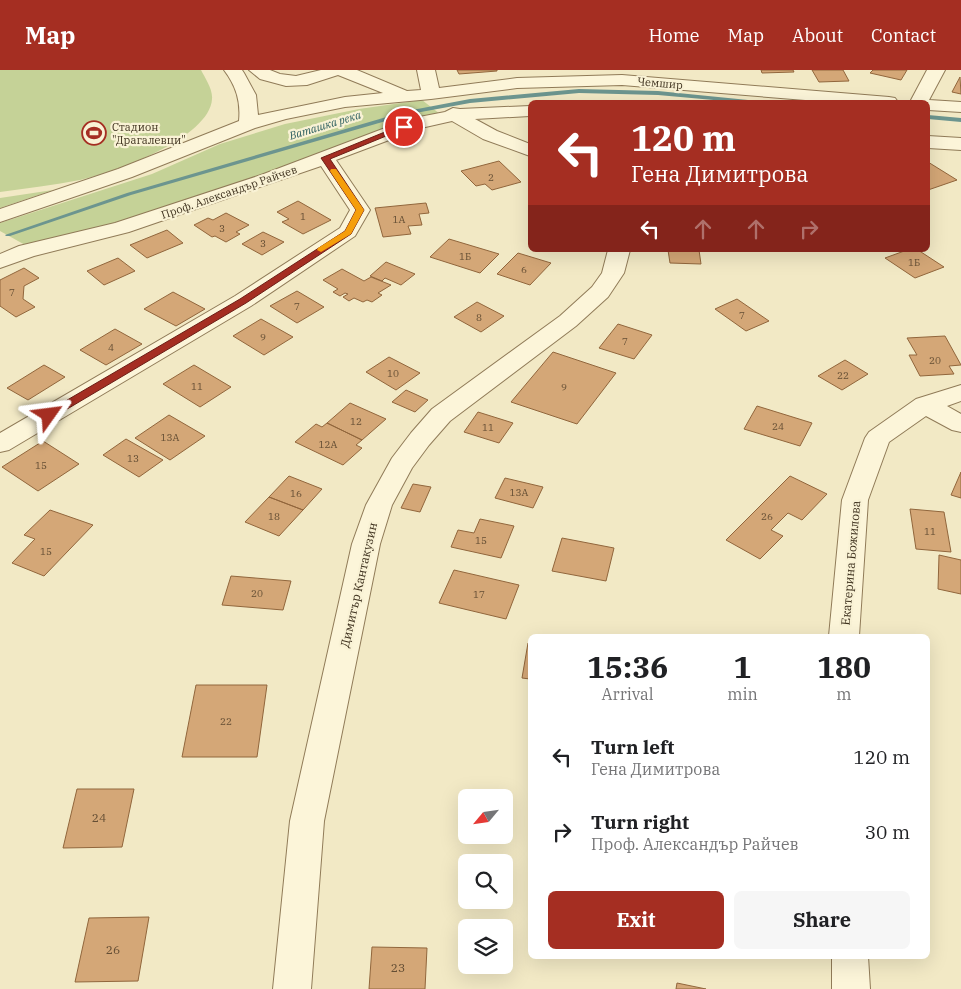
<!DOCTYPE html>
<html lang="en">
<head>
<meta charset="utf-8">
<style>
	body { margin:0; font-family:"IBM Plex Serif",serif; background:#f6f6f6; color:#202124; height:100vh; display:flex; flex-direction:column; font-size:19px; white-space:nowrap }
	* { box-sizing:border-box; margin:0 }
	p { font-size:16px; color:#757577 }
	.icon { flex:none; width:28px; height:28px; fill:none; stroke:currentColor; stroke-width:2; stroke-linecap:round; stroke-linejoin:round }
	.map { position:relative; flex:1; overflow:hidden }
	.side { position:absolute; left:528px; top:564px; width:402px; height:325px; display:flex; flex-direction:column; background:#fff; border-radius:8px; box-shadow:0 5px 20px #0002 }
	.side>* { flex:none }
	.banner { position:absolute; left:528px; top:30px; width:402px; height:152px; border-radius:8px; box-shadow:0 5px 20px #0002; background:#a52e22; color:#fff; overflow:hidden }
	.needle { width:32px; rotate:241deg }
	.buttons { position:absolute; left:458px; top:719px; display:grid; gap:10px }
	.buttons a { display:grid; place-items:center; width:55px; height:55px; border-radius:8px; background:#fff; box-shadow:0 5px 20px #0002; font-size:25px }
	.pin { position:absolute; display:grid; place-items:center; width:42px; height:42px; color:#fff; margin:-21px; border:2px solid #fff; border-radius:50%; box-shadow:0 1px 5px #0007 }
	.me { position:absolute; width:55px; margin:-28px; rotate:59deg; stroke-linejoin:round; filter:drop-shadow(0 0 4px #0008) }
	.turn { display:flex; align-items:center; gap:18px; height:105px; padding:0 20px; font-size:22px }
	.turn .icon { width:65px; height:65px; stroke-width:2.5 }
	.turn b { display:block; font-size:35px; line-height:42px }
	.lanes { display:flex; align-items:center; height:48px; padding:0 20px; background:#0003; justify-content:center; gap:25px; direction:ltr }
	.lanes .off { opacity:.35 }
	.eta { display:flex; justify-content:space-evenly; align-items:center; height:85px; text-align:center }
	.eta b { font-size:30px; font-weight:700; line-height:35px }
	.primary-button { display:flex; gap:10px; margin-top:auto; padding:10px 20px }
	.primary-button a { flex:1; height:58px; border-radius:8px; background:#a52e22; color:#fff; font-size:20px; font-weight:700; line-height:58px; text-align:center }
	.primary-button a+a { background:#f6f6f6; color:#202124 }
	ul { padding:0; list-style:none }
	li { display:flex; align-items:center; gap:15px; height:75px; padding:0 20px }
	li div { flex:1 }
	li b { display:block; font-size:19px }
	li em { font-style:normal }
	header { display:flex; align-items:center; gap:30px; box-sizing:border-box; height:70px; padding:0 25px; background:#a52e22; color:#fff }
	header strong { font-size:24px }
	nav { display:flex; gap:28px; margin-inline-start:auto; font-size:18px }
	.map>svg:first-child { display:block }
</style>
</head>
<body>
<header>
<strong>Map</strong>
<nav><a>Home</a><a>Map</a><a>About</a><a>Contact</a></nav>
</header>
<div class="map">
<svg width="961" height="919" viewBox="0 0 961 919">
	<rect width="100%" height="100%" fill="#f2e9c5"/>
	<path fill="#c5d297" d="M0 0H201C205 8 213 19 212 29 210 68 113 103 80 110 54 115 27 118 0 122Z
		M422 30 440 44C372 57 310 89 246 112 174 137 101 160 27 176L0 161V153L152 104 220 74 285 54 359 39Z
		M53 120 0 138V128Z"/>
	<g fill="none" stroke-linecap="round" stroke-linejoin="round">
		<path fill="#6c958f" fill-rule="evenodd" d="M579 19 658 21 748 30 751 32H736L658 25 579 23 470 33 410 44 131 125 10 166H6L5 165 127 123 407 41 470 29Z
			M928 45 961 48V52L928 49Z"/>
	</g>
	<path fill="#d4a777" stroke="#91663c" d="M457 0H497V1L459 4Z
		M761 0H793L794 2 762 3Z
		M812 0H843L849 11 819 12Z
		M873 0H907L901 10 870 3Z
		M960 7 961 24 952 22Z
		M499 91 521 112 492 120 485 114 476 116 461 101Z
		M928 92 957 110 928 120Z
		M298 131 331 150 303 164 282 152 289 149 277 142Z
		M426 133 429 143 419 144 422 155 408 156 411 164 383 167 375 138Z
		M226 143 249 155 236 162 240 164 226 172 215 166 212 167 194 155 208 148 213 150Z
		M167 160 183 173 147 188 130 175Z
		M263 162 284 172 262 185 242 174Z
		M449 169 499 184 480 203 430 187Z
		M668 180H699L701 194 670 193Z
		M907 180H918L944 197 915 208 885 188Z
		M518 183 551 193 530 215 497 204Z
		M118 188 135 201 104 215 87 201Z
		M386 192 415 204 401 215 385 208 382 211 370 206Z
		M24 198 39 208 24 216 23 229 35 237 16 247 0 236V210Z
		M342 199 364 211 371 207 391 215 378 223 382 225 372 232 367 230 363 232 354 228 349 231 343 227 348 224 345 223 340 226 333 222 338 219 323 210Z
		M297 221 324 237 297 253 270 236Z
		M173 222 205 239 176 256 144 239Z
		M737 229 769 251 746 261 715 239Z
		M477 232 504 246 481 262 454 247Z
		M261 249 293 267 264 285 233 266Z
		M618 254 652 265 634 289 599 278Z
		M115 259 142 274 106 295 80 280Z
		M945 266 961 295 949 296 954 304 920 306 909 285H917L907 268Z
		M553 282 616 303 577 354 511 332Z
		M389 287 420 303 396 320 366 302Z
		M845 290 868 304 842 320 818 306Z
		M44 295 65 307 28 330 7 318Z
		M194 295 231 317 200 337 163 314Z
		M406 320 428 330 415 342 392 332Z
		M350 333 386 349 362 370 327 353Z
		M757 336 812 353 800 376 744 359Z
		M478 342 513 353 499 373 464 362Z
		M169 345 205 366 170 390 135 368Z
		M327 353 362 370 356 375 362 378 343 395 295 372 316 354 322 357Z
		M126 369 163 390 139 407 103 385Z
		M43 371 79 394 38 421 2 397Z
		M961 402V428L951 425Z
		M289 406 322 419 303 440 269 427Z
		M790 406 827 424 802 450 788 443 771 460 783 466 760 489 726 470Z
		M505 408 543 417 533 438 495 428Z
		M413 414 431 417 420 442 401 438Z
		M269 427 303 440 279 466 245 452Z
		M910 439 944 442 951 482 916 479Z
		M50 440 93 455 44 506 12 493 35 469 24 465Z
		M480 449 514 456 501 488 451 477 458 460 474 463Z
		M562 468 614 478 606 511 552 501Z
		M939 485 961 490V524L938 519Z
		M454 500 519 515 506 549 439 533Z
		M231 506 291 511 283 540 222 535Z
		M528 573H530V609L522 608Z
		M196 615H267L257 687H182Z
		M77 719H134L122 777 63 778Z
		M149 847 138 911 75 912 89 848Z
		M372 877 427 878 425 919H369Z
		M677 913 706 919H676Z"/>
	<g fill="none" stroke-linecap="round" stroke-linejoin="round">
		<g stroke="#907b58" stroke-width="2">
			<path id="minor" d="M224 0H242L244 3 256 25 258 45 345 27 383 23 338 5 307 15 286 16 260 9 249 0H270L280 4 296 6 321 0H357L407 21 421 20 417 0H435L439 18 517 8 622 5 889 27 895 28 898 32H830L622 15 517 18 431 29 345 37 286 49 255 58 132 107 0 152V139L118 99 239 51C241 31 236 16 224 0Z
				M927 0H945L929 30 961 32V42L928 40V32H910Z
				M530 36V46L475 49 497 61 530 74V86L483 69 452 51 421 58 336 90 370 140 355 166 251 236 9 380 0 382V363L235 226 340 158 350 140 321 96 129 162 34 186 0 198V184L19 176 115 153 261 105 409 49 445 42 453 38 460 39Z
				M928 66 961 68V80L928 78Z
				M608 180H630L624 203 608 227 576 256 450 351 429 375 412 398 392 435 380 474 324 751 311 919H273L290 751 352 474 366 435 392 388 411 363 432 339 560 246 592 217 602 203Z
				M961 315V331L947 336 961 344V362L952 360 926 346 889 372 868 430 859 566H829L842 430 865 368 869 362 916 329Z
				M832 886H868L870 919H832Z"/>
		</g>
		<use href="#minor" fill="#fcf5d9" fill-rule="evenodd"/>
	</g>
	<path fill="#a52e22" stroke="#6b1e16" d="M402 55 408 57 330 89 364 140 351 164 246 233 52 348H45L43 345 45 343 240 229 345 161 356 140 321 88Z"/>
	<path fill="#f59e0b" d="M331 99H336L364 140 351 164 321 182 317 180 318 178 345 161 356 140 330 101Z"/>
	<defs>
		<g id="stadium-ring" transform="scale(1.25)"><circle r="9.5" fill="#f9f2d5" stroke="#a52e22" stroke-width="1.5"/><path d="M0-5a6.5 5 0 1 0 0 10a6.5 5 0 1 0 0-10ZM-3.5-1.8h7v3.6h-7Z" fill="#a52e22"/></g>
	</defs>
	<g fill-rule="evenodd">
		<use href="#stadium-ring" x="94" y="63"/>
	</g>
	<g text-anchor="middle" stroke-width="4.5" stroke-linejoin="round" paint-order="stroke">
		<g font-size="10" fill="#644e34">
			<text x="491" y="111">2</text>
			<text x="303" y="150">1</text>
			<text x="399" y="153">1А</text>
			<text x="222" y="162">3</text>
			<text x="263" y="177">3</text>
			<text x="465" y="190">1Б</text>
			<text x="914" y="196">1Б</text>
			<text x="524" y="203">6</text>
			<text x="12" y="226">7</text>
			<text x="297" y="240">7</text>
			<text x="742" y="249">7</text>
			<text x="479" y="251">8</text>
			<text x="263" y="271">9</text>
			<text x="625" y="275">7</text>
			<text x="111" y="281">4</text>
			<text x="935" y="294">20</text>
			<text x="393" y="307">10</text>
			<text x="843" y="309">22</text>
			<text x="197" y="320">11</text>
			<text x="564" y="321">9</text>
			<text x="356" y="355">12</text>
			<text x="778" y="360">24</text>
			<text x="488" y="361">11</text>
			<text x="170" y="371">13А</text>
			<text x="328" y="378">12А</text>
			<text x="133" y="392">13</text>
			<text x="41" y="399">15</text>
			<text x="519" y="426">13А</text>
			<text x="296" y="427">16</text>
			<text x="274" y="450">18</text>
			<text x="767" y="450">26</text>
			<text x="930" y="465">11</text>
			<text x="481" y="474">15</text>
			<text x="46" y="485">15</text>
			<text x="257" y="527">20</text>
			<text x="479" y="528">17</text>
			<text x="226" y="655">22</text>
		</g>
		<g font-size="11" fill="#3e311e" stroke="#f9f2d5">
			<text transform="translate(660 13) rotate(5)" y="4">Чемшир</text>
			<text transform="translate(229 122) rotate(-19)" y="4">Проф. Александър Райчев</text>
		</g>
		<g font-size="11" font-style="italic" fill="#2c5e5f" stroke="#f9f2d5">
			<text transform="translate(325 55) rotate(-17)" y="4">Ваташка река</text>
		</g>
		<g font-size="11" fill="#3e311e" stroke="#f9f2d5" text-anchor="start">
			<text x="112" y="61">Стадион<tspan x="112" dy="13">"Драгалевци"</tspan></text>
		</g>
		<g font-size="12" fill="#3e311e" stroke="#f9f2d5">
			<text transform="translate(851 493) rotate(-85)" y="4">Екатерина Божилова</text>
			<text transform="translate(359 515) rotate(-77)" y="4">Димитър Кантакузин</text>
		</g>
		<g font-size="12" fill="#644e34">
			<text x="99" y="752">24</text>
			<text x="113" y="884">26</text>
			<text x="398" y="902">23</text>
		</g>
	</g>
</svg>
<div class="buttons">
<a><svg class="needle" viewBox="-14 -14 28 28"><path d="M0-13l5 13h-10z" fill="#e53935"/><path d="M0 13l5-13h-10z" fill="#757577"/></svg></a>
<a><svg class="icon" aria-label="search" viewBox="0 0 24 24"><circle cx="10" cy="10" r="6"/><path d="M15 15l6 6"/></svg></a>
<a><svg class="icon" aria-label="layers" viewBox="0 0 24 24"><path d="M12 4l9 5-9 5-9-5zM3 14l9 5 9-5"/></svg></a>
</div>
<div class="pin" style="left:404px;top:57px;background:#d93025"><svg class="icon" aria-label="arrive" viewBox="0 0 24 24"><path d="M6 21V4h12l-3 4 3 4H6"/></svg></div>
<svg class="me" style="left:49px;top:345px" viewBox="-20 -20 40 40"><path d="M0-17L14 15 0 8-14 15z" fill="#a52e22" stroke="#fff" stroke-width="4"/></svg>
<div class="banner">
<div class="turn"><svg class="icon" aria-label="left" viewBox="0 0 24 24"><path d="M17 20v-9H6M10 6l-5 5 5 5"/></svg><div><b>120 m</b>Гена Димитрова</div></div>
<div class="lanes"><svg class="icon" aria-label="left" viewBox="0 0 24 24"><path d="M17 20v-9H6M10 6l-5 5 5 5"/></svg><svg class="icon off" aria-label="ahead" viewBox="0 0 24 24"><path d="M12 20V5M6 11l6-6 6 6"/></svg><svg class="icon off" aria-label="ahead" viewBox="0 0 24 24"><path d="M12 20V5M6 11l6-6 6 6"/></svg><svg class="icon off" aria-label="right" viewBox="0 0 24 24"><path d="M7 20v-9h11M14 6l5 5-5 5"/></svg></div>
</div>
<section class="side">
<div class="eta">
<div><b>15:36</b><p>Arrival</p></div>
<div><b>1</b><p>min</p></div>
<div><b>180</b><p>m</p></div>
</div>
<ul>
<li><svg class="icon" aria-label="left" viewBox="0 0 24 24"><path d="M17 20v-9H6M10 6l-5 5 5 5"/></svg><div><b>Turn left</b><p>Гена Димитрова</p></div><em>120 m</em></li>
<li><svg class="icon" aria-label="right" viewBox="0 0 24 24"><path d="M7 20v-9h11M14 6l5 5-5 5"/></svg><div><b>Turn right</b><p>Проф. Александър Райчев</p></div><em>30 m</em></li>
</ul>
<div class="primary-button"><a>Exit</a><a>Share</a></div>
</section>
</div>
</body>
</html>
